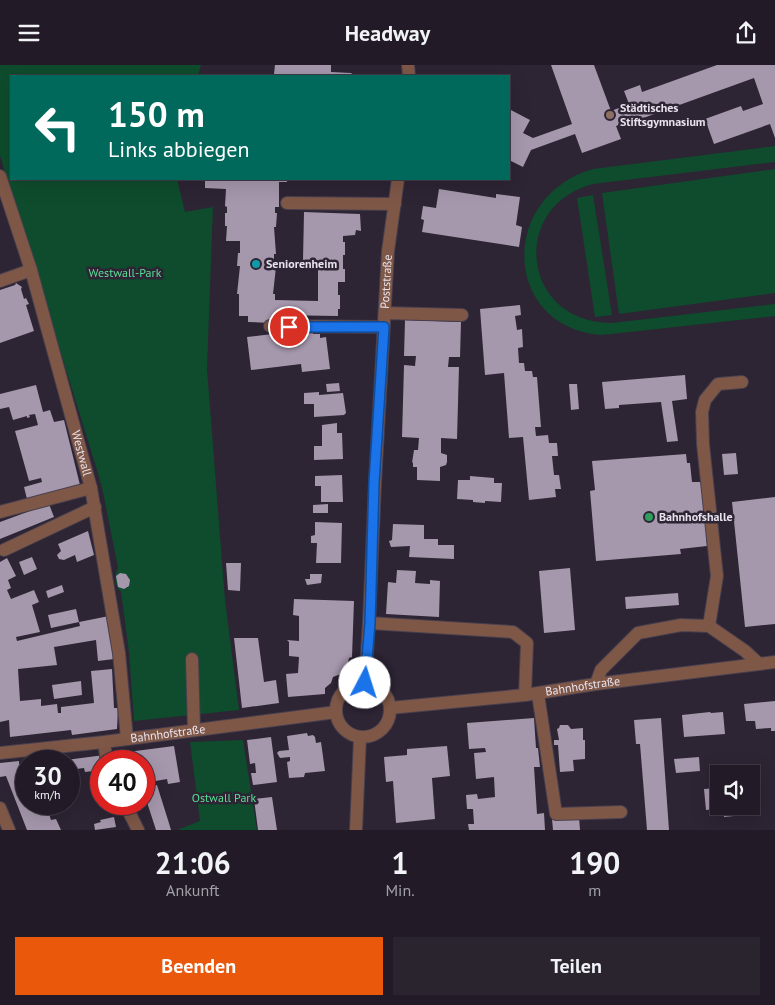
<!DOCTYPE html>
<html lang="de">
<head>
<meta charset="utf-8">
<style>
	body { margin:0; font-family:"PT Sans",sans-serif; background:#2a242f; color:#f1f3f6; height:100vh; display:flex; flex-direction:column; font-size:19px; white-space:nowrap }
	* { box-sizing:border-box; margin:0 }
	p { font-size:16px; color:#a2a1a7 }
	.icon { flex:none; width:28px; height:28px; fill:none; stroke:currentColor; stroke-width:2; stroke-linecap:round; stroke-linejoin:round }
	.map { position:relative; height:765px; overflow:hidden }
	.sheet { display:flex; flex-direction:column; background:#221b27; flex:1 }
	.sheet>* { flex:none }
	.hud { position:absolute; left:10px; top:10px; width:500px; height:105px; border-radius:0px; box-shadow:0 5px 20px #0002,0 0 0 1px #3f3944; background:#00695c; color:#fff; overflow:hidden }
	.controls { position:absolute; left:710px; top:700px; display:grid; gap:10px }
	.controls a { display:grid; place-items:center; width:50px; height:50px; border-radius:0px; background:#221b27; box-shadow:0 5px 20px #0002,0 0 0 1px #3f3944; font-size:25px }
	.speed { position:absolute; left:15px; top:685px; display:flex; gap:10px; font-size:25px; font-weight:700; text-align:center }
	.speed>* { display:grid; place-content:center; width:65px; height:65px; border-radius:50%; background:#221b27; box-shadow:0 5px 20px #0002,0 0 0 1px #3f3944; line-height:1 }
	.speed small { font-size:12px; font-weight:400 }
	.speed .limit { border:8px solid #d22; background:#fff; color:#111 }
	.pin { position:absolute; display:grid; place-items:center; width:42px; height:42px; color:#fff; margin:-21px; border:2px solid #fff; border-radius:50%; box-shadow:0 1px 5px #0007 }
	.me { position:absolute; width:55px; margin:-28px; rotate:5deg; stroke-linejoin:round; filter:drop-shadow(0 0 4px #0008) }
	.turn { display:flex; align-items:center; gap:18px; height:105px; padding:0 15px; font-size:22px }
	.turn .icon { width:65px; height:65px; stroke-width:2.5 }
	.turn b { display:block; font-size:35px; line-height:42px }
	.eta { display:flex; justify-content:space-evenly; align-items:center; height:85px; text-align:center }
	.eta b { font-size:30px; font-weight:700; line-height:35px }
	.cta { display:flex; gap:10px; margin-top:auto; padding:10px 15px }
	.cta a { flex:1; height:58px; border-radius:0px; background:#ea580c; color:#fff; font-size:20px; font-weight:700; line-height:58px; text-align:center }
	.cta a+a { background:#2a242f; color:#f1f3f6 }
	header { display:flex; justify-content:space-between; align-items:center; height:65px; padding:0 15px; background:#221b27; font-size:22px; font-weight:700 }
	.map>svg:first-child { display:block }
</style>
</head>
<body>
<header><svg class="icon" aria-label="menu" viewBox="0 0 24 24"><path d="M4 6h16M4 12h16M4 18h16"/></svg>Headway<svg class="icon" aria-label="share" viewBox="0 0 24 24"><path d="M12 15V3M7 8l5-5 5 5M5 13v7h14v-7"/></svg></header>
<div class="map">
<svg width="775" height="765" viewBox="0 0 775 765">
	<rect width="100%" height="100%" fill="#2d2434"/>
	<path fill="#0e4c2d" d="M0 0H201L198 11H11V114H177L185 147 213 142 207 304 225 535 239 645 134 656 129 587 121 527C114 520 114 512 118 503L103 427 97 405 0 91Z
		M775 81V97L593 119C509 141 521 258 612 258L775 239V251L602 270C502 263 498 131 593 104Z
		M775 104V228L619 249 602 128Z
		M593 130 612 250 595 252 577 133Z
		M243 675 257 765H177L200 756 190 677Z"/>
	<path fill="#a597ac" d="M275 0H331V7L351 8 355 11H276L274 9Z
		M551 0H594L611 46 629 39 624 26 640 20 642 27 717 0H775V73L770 59 714 79 705 54 741 41 743 46 763 39 754 13 635 56V54L616 61 621 74 582 88 575 69 531 85 523 102 509 95V44L530 55 523 68 533 73 572 59Z
		M205 114H287V117H279V142H275V148H277L276 162H274L276 189H274V202H276L273 229H275V235L318 236V196L303 195 304 147 360 149 361 166 356 165 355 170 343 171V177H345V190H343V204H345V217H338V230H340V244H338V251L273 250V258L248 257V251H239V229H237L240 201H237L238 188H240V176H226L227 161H225V148H227V142L225 141 226 124 205 123Z
		M439 124 496 133V129L520 132 516 160 522 162 519 182 422 167 424 155 421 154 423 141 436 143Z
		M16 218 22 222 21 224 24 234 26 233 29 239 26 240 34 266 0 278V225L15 220Z
		M520 240 521 250 515 251 517 265 522 264 523 282 518 283 519 298H524L525 306H532L533 312H537L541 362H535L536 371 548 370 549 378H557L558 391H552L554 410H559L561 424H555L556 432 529 435 523 372 509 373 504 308 485 310 480 244Z
		M405 255 461 257 460 292H449L448 302H459L457 374 441 373V388L447 390V397L446 400 440 402V416L417 415V402H413V397L412 398 414 385H418L419 373 402 372 404 300 415 301 416 291H404Z
		M312 264 313 269H320V273L326 272 330 304 302 307 301 299 251 305 247 272Z
		M685 310 687 334 672 336 678 376 667 377 661 337 619 340V343L605 344 602 317Z
		M339 318 340 326 327 327 326 319Z
		M569 319H577L579 344 571 345Z
		M36 320 43 347 50 345 54 357 64 355 80 420 27 434 24 422 42 417 41 413 29 416 15 366 38 360 35 349 29 350 30 352 27 353V351L13 355 9 342 0 344V329Z
		M319 327V330L343 328 346 348 344 350 314 352V339H304V328Z
		M337 358V368H342L343 394 314 395V381H322V360Z
		M736 388 738 409 724 410 722 389Z
		M686 389 687 398H690L692 417H702L707 481 680 484 681 489 596 496 590 426 595 425 592 396Z
		M342 410 343 437H321V421H315V411Z
		M470 411 494 413V418H502L501 437 485 436V438L473 437V435L457 434 458 415H470Z
		M775 432V559L745 562 732 437Z
		M49 439 54 452 0 474V457Z
		M328 439V448H313V440Z
		M315 457 342 458 341 498H316L317 478H311V471L315 470Z
		M393 459 424 460V474H438V480H454V494L409 492 410 481 391 482 389 476 392 475Z
		M88 466 94 490 77 497 75 490 64 495 59 494 57 490 61 486 58 479Z
		M32 492 37 504 24 510 19 497Z
		M7 493 16 511 8 515 11 523 7 525 11 534 34 525 39 537 32 540 40 567 16 572 17 576 80 561 79 557 109 551 114 594 98 596 96 575 54 582 57 600 18 604 20 636 41 634V641L57 639 58 648H61V642L94 638 91 606 112 604 114 643H118L117 664 72 670 71 665 10 672 9 655 0 657V497Z
		M226 498H241L240 526 228 525Z
		M570 503 575 565 544 568 539 506Z
		M397 505 416 506 415 518 430 519V515L440 516 439 552 386 549 388 517 396 518Z
		M120 508 126 509 130 515 129 521 124 524 118 522 116 511Z
		M310 509H322L321 518 307 520 305 514H310Z
		M62 520 64 527 48 533 46 526Z
		M678 528 679 540 626 544 625 532Z
		M294 534 354 536 352 592 349 593 346 605 341 609 333 612 331 618 325 623V629L288 632 286 609 298 608 299 592 289 591V577L287 575 299 576V551L293 550Z
		M76 544 79 557 51 563 48 550Z
		M234 573H258L264 617 276 615 279 638 242 643Z
		M81 616 82 630 54 634 52 620Z
		M775 636V666H771V663L756 664 755 656H746L744 639Z
		M710 647 711 648 723 647 725 669 684 672 682 650Z
		M534 653 536 683H538L540 702H534L537 749 544 748 545 765H469L468 759H474L473 744H467L466 730 477 729 478 734 495 732 494 712 476 714 474 688 486 687 485 683 469 684 467 658Z
		M661 653 669 765H647L640 679H636L634 655Z
		M560 660H568L571 664 583 663V675H585V694L573 695 574 706 560 707 558 680H554V675H559L557 664 559 663Z
		M307 668 308 671 313 670 315 672 316 678 321 677 325 706 305 708 304 712 289 713 287 697 290 696V692L280 693 277 688 279 686 289 685 287 671Z
		M271 672 277 717 253 720 251 708H256L255 698 250 699 247 675Z
		M174 681 180 717 168 719 167 714 144 718V696H101V705L85 707 84 703 69 705V696H58Z
		M447 681 450 711 432 713 435 754 396 758 393 716 386 717 384 692 407 690V684Z
		M699 692 700 706 676 708 674 694Z
		M19 696V699H26V739H46L50 752 51 755 56 754 61 765H27L6 711 0 712V698Z
		M157 720 168 755 171 765H156L144 728V723Z
		M718 723 719 741H744V750L724 752 723 743 706 745 704 724Z
		M272 732 277 765H258L254 734Z
		M114 752 116 762 95 765 94 759 101 757 100 755Z
		M579 752 580 765H553L552 754Z"/>
	<g fill="none" stroke-linecap="round" stroke-linejoin="round">
		<g stroke="#473f4e" stroke-width="14">
			<g id="minor">
				<path d="M408 0 409 11"/>
				<path id="s1" d="M0 111 31 205 91 423 119 588 127 674"/>
				<path d="M287 138 395 139"/>
				<path d="M0 216 31 205"/>
				<path d="M385 248 462 250"/>
				<path d="M270 261 384 262"/>
				<path d="M0 447 91 423"/>
				<path d="M4 485 95 442"/>
				<path d="M369 558 513 567 527 578 525 630"/>
				<path d="M709 561 717 511 703 379 702 347 705 335 718 319 742 317"/>
				<path d="M192 594 194 665"/>
				<path id="s2" d="M365 618 369 558 375 418 388 186 398 114"/>
				<circle cx="363" cy="645" r="27"/>
				<path d="M596 619 601 605 638 568 681 560 709 561 745 586 759 599"/>
				<path d="M538 629 556 749 621 747"/>
				<path id="s3" d="M390 643 525 630 596 619 775 597"/>
				<path d="M104 677 106 691"/>
				<path id="s4" d="M0 688 104 677 336 647"/>
				<path d="M125 739 138 765"/>
				<path d="M0 743 9 765"/>
				<path d="M356 765 360 672"/>
			</g>
		</g>
		<use href="#minor" stroke="#7e5747" stroke-width="12"/>
	</g>
	<g fill="none" stroke-linecap="round" stroke-linejoin="round">
		<g stroke="#114b97" stroke-width="12">
			<path id="route" d="M289 262H384L374 418 370 558 365 618"/>
		</g>
		<use href="#route" stroke="#1a73e8" stroke-width="9"/>
	</g>
	<circle fill="#8d6e63" stroke="#2d2434" stroke-width="2" cx="610" cy="50" r="5"/>
	<circle fill="#0f9aa8" stroke="#2d2434" stroke-width="2" cx="256" cy="199" r="5"/>
	<circle fill="#2e9e5b" stroke="#2d2434" stroke-width="2" cx="649" cy="452" r="5"/>
	<g text-anchor="middle" stroke-width="5" stroke-linejoin="round" paint-order="stroke">
		<g font-size="12" font-weight="bold" fill="#e9e3ee" stroke="#2d2434" text-anchor="start">
			<text x="620" y="47">Städtisches<tspan x="620" dy="14">Stiftsgymnasium</tspan></text>
			<text x="266" y="203">Seniorenheim</text>
			<text x="659" y="456">Bahnhofshalle</text>
		</g>
		<g font-size="12" fill="#59df96" stroke="#2d2434">
			<text x="125" y="212">Westwall-Park</text>
			<text x="224" y="737">Ostwall Park</text>
		</g>
		<g font-size="12" fill="#e9e3ee" stroke="#2d2434">
			<text dy="4" stroke="none"><textPath href="#s2" startOffset="402">Poststraße</textPath></text>
			<text dy="4" stroke="none"><textPath href="#s1" startOffset="289">Westwall</textPath></text>
			<text dy="4" stroke="none"><textPath href="#s3" startOffset="194">Bahnhofstraße</textPath></text>
			<text dy="4" stroke="none"><textPath href="#s4" startOffset="169">Bahnhofstraße</textPath></text>
		</g>
	</g>
</svg>
<div class="controls">
<a><svg class="icon" aria-label="sound" viewBox="0 0 24 24"><path d="M4 9h4l5-4v14l-5-4H4zM17 9q2 3 0 6"/></svg></a>
</div>
<div class="speed"><div>30<small>km/h</small></div><div class="limit">40</div></div>
<div class="pin" style="left:289px;top:262px;background:#d93025"><svg class="icon" aria-label="arrive" viewBox="0 0 24 24"><path d="M6 21V4h12l-3 4 3 4H6"/></svg></div>
<svg class="me" style="left:365px;top:618px" viewBox="-20 -20 40 40"><circle r="19" fill="#fff"/><path d="M0-13L10 11 0 6-10 11z" fill="#1a73e8"/></svg>
<div class="hud">
<div class="turn"><svg class="icon" aria-label="left" viewBox="0 0 24 24"><path d="M17 20v-9H6M10 6l-5 5 5 5"/></svg><div><b>150 m</b>Links abbiegen</div></div>
</div>
</div>
<section class="sheet">
<div class="eta">
<div><b>21:06</b><p>Ankunft</p></div>
<div><b>1</b><p>Min.</p></div>
<div><b>190</b><p>m</p></div>
</div>
<div class="cta"><a>Beenden</a><a>Teilen</a></div>
</section>
</body>
</html>
